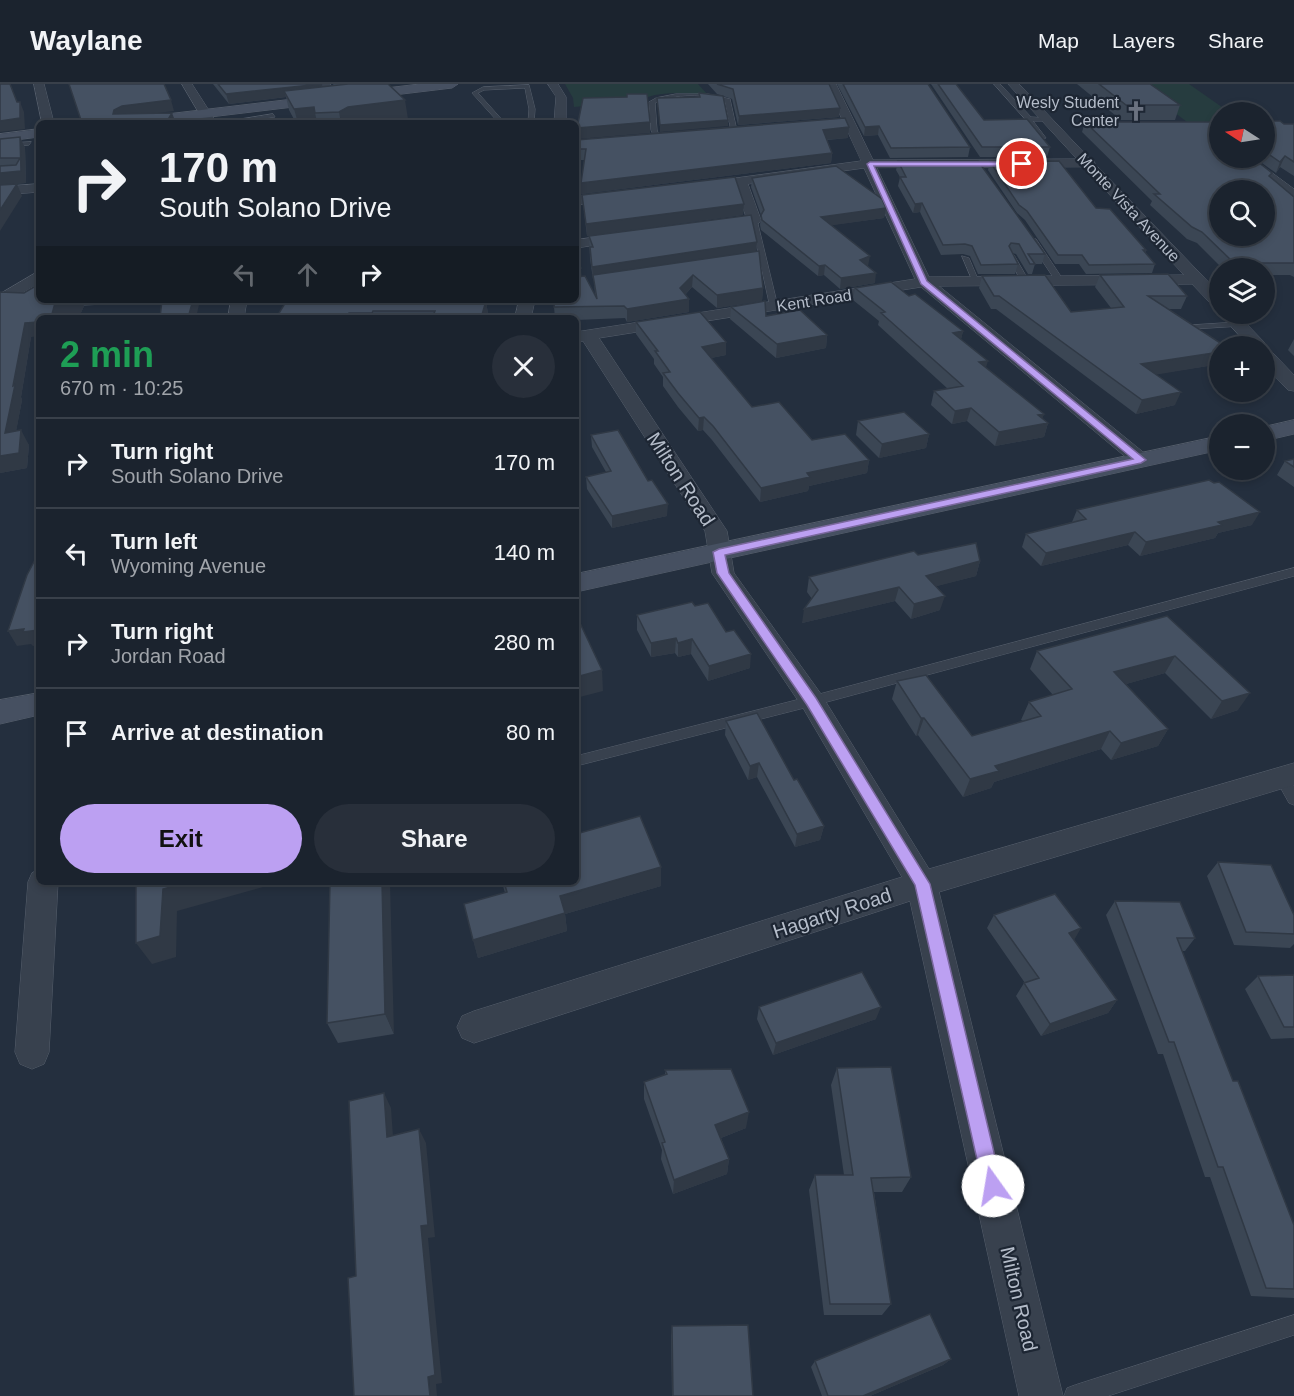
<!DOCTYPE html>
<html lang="en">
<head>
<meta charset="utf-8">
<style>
	body { margin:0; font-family:Helvetica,sans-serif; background:#282f3a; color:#f1f3f6; height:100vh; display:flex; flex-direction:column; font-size:22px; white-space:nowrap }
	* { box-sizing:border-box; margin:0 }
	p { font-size:20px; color:#a0a4aa }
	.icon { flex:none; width:33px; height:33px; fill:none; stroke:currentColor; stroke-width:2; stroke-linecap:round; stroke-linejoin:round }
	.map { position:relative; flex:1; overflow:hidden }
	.drawer { position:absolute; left:36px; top:231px; width:543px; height:570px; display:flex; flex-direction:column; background:#1b232e; border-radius:9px; box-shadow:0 3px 9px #0003,0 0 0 2px #39404a }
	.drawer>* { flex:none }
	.guide { position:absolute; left:36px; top:36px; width:543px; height:183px; border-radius:9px; box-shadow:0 3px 9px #0003,0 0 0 2px #39404a; background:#1b232e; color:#f1f3f6; overflow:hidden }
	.needle { width:39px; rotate:282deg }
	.buttons { position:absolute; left:1209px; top:18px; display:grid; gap:12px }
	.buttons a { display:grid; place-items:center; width:66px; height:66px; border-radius:50%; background:#1b232e; box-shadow:0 3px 9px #0003,0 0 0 2px #39404a; font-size:30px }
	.pin { position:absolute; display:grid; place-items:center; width:51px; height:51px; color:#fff; margin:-26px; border:3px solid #fff; border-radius:50%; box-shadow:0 2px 6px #0007 }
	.me { position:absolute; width:66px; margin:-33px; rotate:347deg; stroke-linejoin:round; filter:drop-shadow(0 0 4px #0008) }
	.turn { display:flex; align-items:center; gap:21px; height:126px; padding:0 24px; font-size:27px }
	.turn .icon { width:78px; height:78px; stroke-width:2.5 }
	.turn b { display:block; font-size:42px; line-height:51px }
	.lanes { display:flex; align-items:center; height:57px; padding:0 24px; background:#0003; justify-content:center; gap:30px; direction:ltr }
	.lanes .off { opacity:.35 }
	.round { display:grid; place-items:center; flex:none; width:63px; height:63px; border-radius:32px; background:#282f3a }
	.summary { display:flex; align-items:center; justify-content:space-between; height:102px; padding:0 24px }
	h1 { font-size:36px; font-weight:600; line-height:45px; color:#1e9e55 }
	.cta { display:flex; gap:12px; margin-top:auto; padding:12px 24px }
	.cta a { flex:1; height:69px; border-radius:36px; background:#bca0f2; color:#111; font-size:24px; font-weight:600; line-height:69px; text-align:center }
	.cta a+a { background:#282f3a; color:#f1f3f6 }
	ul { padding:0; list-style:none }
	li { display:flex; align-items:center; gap:18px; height:90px; padding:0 24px; border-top:2px solid #39404a }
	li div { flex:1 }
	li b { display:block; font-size:22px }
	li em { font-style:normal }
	header { display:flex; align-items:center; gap:36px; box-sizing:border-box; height:84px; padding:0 30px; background:#1b232e; border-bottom:2px solid #39404a }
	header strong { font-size:28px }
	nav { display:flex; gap:33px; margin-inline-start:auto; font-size:21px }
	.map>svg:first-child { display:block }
</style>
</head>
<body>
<header>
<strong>Waylane</strong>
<nav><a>Map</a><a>Layers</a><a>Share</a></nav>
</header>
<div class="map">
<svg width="1294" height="1312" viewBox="0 0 1294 1312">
	<rect width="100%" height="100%" fill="#242f3e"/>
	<path fill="#263c3f" d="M565 0H698L708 11C690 9 666 7 648 13L647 16 574 23 573 14Z
		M1086 0H1189L1229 28H1220L1219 38H1187L1149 9Z"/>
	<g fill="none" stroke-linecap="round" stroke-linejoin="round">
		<g stroke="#565f6c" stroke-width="1">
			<path id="lane" d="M994 0H1000L1031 33 1048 34 1046 37H1033L1046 54H1042Z
				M529 1 535 25 534 39H528L529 25 525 4 484 6 478 9 505 39H499L472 9 483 3Z
				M676 10H708L730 15 737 47 734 49 731 47 725 17C707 10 673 9 655 19L657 46 660 54 655 55 651 46 649 18 656 14Z
				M273 30 275 33 243 37 245 39H239L236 36Z
				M31 58 29 61 0 64V60Z
				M754 134 757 136 778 223 774 225 770 223 751 136Z
				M1030 155H1036L1064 197 1063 199H1057L1029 157Z
				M1008 171H1014L1029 197 1028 199H1022Z
				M962 172 969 174 980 200 973 198Z
				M1238 238H1241V242L1177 246 1173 244 1177 242Z
				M1294 484V492L812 622 576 682V672L812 612Z
				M1281 687 1286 688 1294 702V721L1289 719 1274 692 1276 688Z
				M1294 1231V1251L1108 1312H1064L1067 1304 1075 1301Z"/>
		</g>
		<g stroke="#565f6c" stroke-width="1">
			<path id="street" d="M34 0H44L54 39H42Z
				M182 0H192L217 39H205Z
				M319 0H330L341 13 340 15H332Z
				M548 0H558L566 13V39H554L556 13Z
				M826 0H836L873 76 1077 75 1008 0H1019L1091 76H1094L1095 80 1220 210V225L1214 223 1192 200 939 202 1148 372 1151 376 1148 380H1134L921 203 599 254 727 447 734 489 821 610 929 785 1294 679V701L939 808 1063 1312H1019L910 817 474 959 462 954 457 943 462 932 474 927 902 793 803 624 712 489 705 447 583 257 576 258V248L915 195 864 84 748 100 761 136 759 139 717 144 712 143 710 140 712 137 746 133 736 102 699 107 693 103 699 99 861 77ZM1084 83 1184 191 929 193 877 84Z
				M1239 74H1252L1294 105V115L1289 114Z
				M39 100V108L0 111V103Z
				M620 108 627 112 625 115 576 121V113Z
				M625 149 630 150 632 153 630 156 576 164V156Z
				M39 187V199L0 222V210Z
				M231 216H247L244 234H228Z
				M519 216H535L531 234H515Z
				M1220 230H1237L1264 258 1266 262 1264 265V262H1249Z
				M1264 265 1270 266 1294 291V307L1288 306 1264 281Z
				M39 786V798H58L49 968 44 980 32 985 20 980 15 968 28 798 32 789Z"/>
		</g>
		<g stroke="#565f6c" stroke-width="1">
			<path id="secondary" d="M420 0H458L452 4 160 39H119L126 35Z
				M39 45V53L0 58V50Z
				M1294 336V350L1264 357V343Z
				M1220 352V366L576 508V490Z
				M39 609V631L0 640V616Z"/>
		</g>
		<use href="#lane" fill="#38414e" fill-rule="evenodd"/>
		<use href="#street" fill="#38414e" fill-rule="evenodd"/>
		<use href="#secondary" fill="#465061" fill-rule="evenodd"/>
	</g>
	<path fill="#3b4654" d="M213 0H322L323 3 334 2 333 0H388L408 35 375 39H296L289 26 286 13 229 20Z
		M708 0H829L839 33 738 41 732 15 717 10Z
		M837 0H928L970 63 968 73 890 74 878 51 864 52Z
		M931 0H956L984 36 1050 63 1047 73H980Z
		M1077 0H1150L1180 21 1175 36H1121Z
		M1264 37 1284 40H1294V92L1280 83 1276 89 1255 74H1264Z
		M1085 38 1220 74 1272 89 1270 92 1294 113V193L1290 191H1264V184H1222L1197 159 1187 155 1150 121 1152 117 1082 48Z
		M20 53 25 64 26 99 0 101V55Z
		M848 54 827 56 832 69 831 79 581 110 584 76H576V56Z
		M898 77 1045 170 1042 180H1035L1032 190H1028L1016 170 1012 169 1018 180 1015 190H978L970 172 963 170 941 171 920 128 913 129 898 102 900 93 896 86Z
		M990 78 1096 124 1146 166 1145 169 1155 180 1152 189 1086 190 1079 180H1055L1025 136 1017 129 988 86Z
		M752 94 886 124 884 134 831 141 868 182 875 199 840 205 824 191 818 192 761 146 760 141 761 131 751 103Z
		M582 111 744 120 743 131 587 152Z
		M589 152 757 158 756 168 763 204 762 217 717 224 692 203 685 211 689 215V228L627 238 625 234 576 236V234H555L554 223 582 193 595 211 594 195H593L590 175Z
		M1100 191 1187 212 1181 225H1167L1216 277 1214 281 1156 290 1175 321 1136 330 996 225H991L979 204 982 192 1071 228 1111 224 1095 203Z
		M855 204 909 212 963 247 961 255 986 284 1044 330 1042 334 1048 339 1044 353 995 362 967 337 952 340 931 321 934 307 948 305 878 241 879 237 853 216Z
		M0 208 24 209 39 216H109L106 220 84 222 80 231 61 232 31 253 21 313 22 316 16 347 29 361 27 384 0 389Z
		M486 217 488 230 486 234H276Z
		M731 223 766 232 827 251 826 264 776 274 730 235Z
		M636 238 726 258V271L711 274 752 323 812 356 869 376 867 389 809 402 808 407 760 418 712 356 703 346 698 347 678 323 663 302V293L654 280V275L636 250Z
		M1294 255V272L1288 266Z
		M858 337 929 350 926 364 879 374 856 351Z
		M591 351 648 397 667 432 612 444 587 405 586 393 606 388 592 363Z
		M1294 375V403L1277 391 1285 377Z
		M1077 426 1252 441 1218 449 1215 454 1140 472 1128 461 1041 482 1022 463 1026 450 1072 438Z
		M918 471 980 477 976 492 936 502 940 526 911 535 895 517 802 539 812 515 807 508 809 493Z
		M695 522 726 548 750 584 708 597 691 570 678 573 675 569 651 573 637 546V531Z
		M1167 532 1238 626 1211 635 1165 589 1126 600 1168 645 1158 662 1111 676 1101 665 994 698 991 704 963 713 918 651 916 652 892 615 897 597 972 652 1023 637 1021 636 1029 618 1053 611 1030 585 1037 567Z
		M726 637 824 742 820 756 795 763 757 693 748 696 725 651Z
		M1218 778 1294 831V860L1290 864 1234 861 1207 792Z
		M661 783V802L565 830 567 847 478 874 464 820 505 809 502 798H576Z
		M330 798 394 950 338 959 327 939Z
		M1115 817 1195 854 1185 867H1182L1233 997 1294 1141V1214L1251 1212 1210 1093H1205L1163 970H1158L1106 831Z
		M994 831 1074 856 1117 916 1108 929 1041 952 1016 912 1024 899H1025L987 844Z
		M1294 891V954L1271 955 1245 905 1258 892Z
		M759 923 876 935 773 971 757 935Z
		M837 984 911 1093 902 1108H874L891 1220 882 1231H824L809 1106 815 1091H844L831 1001Z
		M665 986 746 1044 721 1054 729 1075 727 1090 673 1110 661 1075 662 1066 644 1015V998L665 991Z
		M672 1242 753 1312H672L671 1252Z
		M951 1275 943 1281 870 1312H822L811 1283 815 1277Z"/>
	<path fill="#303945" d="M10 0 20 26V18L24 28 25 45 0 48V37Z
		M322 0 324 9 284 7 286 13 229 20 226 10Z
		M171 16 174 27 126 33 113 30 114 26 122 22Z
		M405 16 408 35 375 39H341L339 28 348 23Z
		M314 23 317 39H298L294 25Z
		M840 24 839 33 738 41 739 32Z
		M172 29 176 39H166Z
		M728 36V42L660 48V41Z
		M650 38V49L578 55 577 44Z
		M879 42 878 51 864 52 865 43Z
		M849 43 848 54 822 56 823 46Z
		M20 53 25 64 26 99 0 101V89L21 87Z
		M832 69 831 79 581 110V99Z
		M1285 72 1280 83 1276 89 1280 78Z
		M17 100 22 112 0 147V126Z
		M922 119 920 128 913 129 915 120Z
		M744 120 743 131 587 152 586 140Z
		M886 124 884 134 820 143 821 133Z
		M757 158 756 170 593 195 592 183Z
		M870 172 868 182 860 176Z
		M825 181 824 191 818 192 819 182Z
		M581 184 582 197 576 198V186Z
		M876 189 875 199 840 205 841 194Z
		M693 191 692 203 679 217 680 204Z
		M763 204 762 217 717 224V211Z
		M689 215V228L627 238V225Z
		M75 216H81L84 222 80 231 61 232V234H51L55 219Z
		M193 216H200L196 234H188Z
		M486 217 488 230 486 234H481Z
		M39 238V252L31 253 21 313 22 316 13 364 5 349 25 239Z
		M963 247 960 260 953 249Z
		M827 251 826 264 776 274 777 260Z
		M726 258V271L701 276 702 263Z
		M1220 264V277H1216L1214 281 1136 294 1141 280Z
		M988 277 984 290 979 278Z
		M1181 308 1175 321 1136 330 1142 316Z
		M971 324 967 337 952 340 955 327Z
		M1044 330 1040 341 1048 339 1044 353 995 362 999 348 1038 331Z
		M704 333 703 346 698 347 699 334Z
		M21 346 29 361 27 384 0 389V372Z
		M929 350 926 364 879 374 882 360Z
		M869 376 867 389 809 402 808 407 760 418 761 404 807 389Z
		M668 420 667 432 612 444V432Z
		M1260 428 1252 441 1218 449 1215 454 1140 472 1146 458 1218 438Z
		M1135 448 1128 461 1041 482 1046 469Z
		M980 477 976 492 922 506 926 492Z
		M899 503 895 517 802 539 804 525Z
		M945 512 940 526 911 535 914 520Z
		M24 545 39 546V561L33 562 31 560 17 562 8 547Z
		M676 554 675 569 651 573V559Z
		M692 555 691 570 678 573V559Z
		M751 570 750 584 708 597 709 582Z
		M1175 572 1165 589 1105 606 1114 588Z
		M602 586 603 607 576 614V593Z
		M1250 609 1238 626 1211 635 1222 617Z
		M921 634H924L918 651 916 652Z
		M1168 645 1158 662 1111 676 1121 659Z
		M1110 647 1101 665 994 698 991 704 963 713 970 695 995 682Z
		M759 679 757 693 748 696 750 682Z
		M824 742 820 756 795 763 797 750Z
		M661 783V802L565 830 567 847 478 874 473 856 560 812Z
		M189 798H274V800L177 827 176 873 152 880 136 859 163 805Z
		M382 798H390L394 950 385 930Z
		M1081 844 1073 858 1069 849Z
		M1117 916 1108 929 1041 952 1050 940Z
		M881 923 876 935 773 971 776 959Z
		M384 1009 391 1024 394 1067 387 1053Z
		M749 1028 746 1044 713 1057 715 1041Z
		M419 1045 426 1059 435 1153 428 1154 442 1299 436 1300 437 1312H430L421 1142Z
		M729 1075 727 1090 673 1110 674 1096Z
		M951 1275 943 1281 870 1312H863Z"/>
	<path fill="#455162" stroke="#303945" stroke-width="1.5" fill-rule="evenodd" d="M0 0H10L17 18H20V34L0 37Z
		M69 0H164L171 16 122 22 114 26 113 30 172 29 166 39H82Z
		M218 0H321L226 10Z
		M348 0H388L405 16 348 23 339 28 315 29 314 23 294 25 284 7Z
		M717 0H829L840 24 739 32 733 5Z
		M843 0H928L970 63 891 64 879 42 865 43Z
		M938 0H956L984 36 1027 35 1050 63H982Z
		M1099 0H1150L1180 21H1126Z
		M699 9 723 12 728 36 660 41 657 14 700 13Z
		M627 10H647L650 38 577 44 583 14 627 13Z
		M845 34 849 43 823 46 832 69 581 99 586 65H576V56Z
		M1264 37H1280L1284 40H1294V78L1285 72 1280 78 1264 67Z
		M1085 38H1220V74H1253L1272 89 1269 92 1294 113V179H1234L1202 148 1192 143 1154 110H1160ZM1220 106H1264V152H1220Z
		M20 53 21 87 0 89V82L16 81 20 74H0V55Z
		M898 77H978L1045 170H1028L1035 180H1030L1019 160 1011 159 1009 162 1018 180 981 181 972 162 965 160 943 161 922 119 915 120 900 93H906Z
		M1059 77 1096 124 1110 125 1146 166H1143L1155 180 1089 181 1082 171H1058L1027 127 1019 121 990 78Z
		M836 82 882 115 886 124 821 133 870 172 860 176 876 189 841 194 825 181 819 182 762 136 761 131 764 126 752 94Z
		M735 93 744 120 586 140 582 111Z
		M17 100 0 126V101Z
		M751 131 757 158 592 183 590 163H593L589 152Z
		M759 167 763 204 717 211 693 191 680 204 689 215 627 225 624 222 554 223 555 216H576V193L585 192 597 215 593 191Z
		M576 173 581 184 576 186Z
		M1168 190 1187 212H1148L1225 262H1220V264L1216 265 1220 268 1141 280 1181 308 1142 316 999 212H994L982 192 1045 191 1071 228 1124 223 1100 191Z
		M891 198 909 212 915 210 963 247 953 249 988 277 979 278 1044 330 1038 331 1048 339 999 348 971 324 955 327 934 307 963 302 881 229 885 228 855 204Z
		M39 200V216H75L74 217 55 219 51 234H39V238L25 239 13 302 15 301 5 349 21 346 19 369 0 372V208L24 209Z
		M162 216H193L188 234H160Z
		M287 216H484L486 217 481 234H432L435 227H373L372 229H349L346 234H276Z
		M765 217 766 232 800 226 827 251 777 260 731 223Z
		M700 228 726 258 702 263 752 323 779 318 812 356 845 350 869 376 807 389 810 393 761 404 713 342 704 333 699 334 678 309 663 289 670 288 655 267H658L636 238Z
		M904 328 929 350 882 360 858 337Z
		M618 346 648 397 652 396 668 420 612 432 586 393 611 387 591 351Z
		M1294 375V383L1285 377Z
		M1209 396 1214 399 1219 398 1260 428 1218 438 1222 441 1146 458 1135 448 1046 469 1026 450 1086 435 1077 426Z
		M976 459 980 477 926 492 945 512 914 520 899 503 804 525 818 506 809 493 914 467 918 471Z
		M39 471V546L23 548 24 545 8 547 27 491 37 472Z
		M692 518 695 522 708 519 726 548 734 546 751 570 709 582 692 555 678 559 676 554 651 559 637 531Z
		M1167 532 1250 609 1222 617 1175 572 1114 588 1168 645 1121 659 1110 647 995 682 999 687 970 695 924 634H921L897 597 926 591 972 652 1041 632 1029 618 1072 605 1037 567Z
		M579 537 602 586 576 593V538Z
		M757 629 794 696 797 695 824 742 797 750 759 679 750 682 726 637Z
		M640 732 661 783 560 812 565 829 473 856 464 820 507 808 504 798H576V750Z
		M1218 778 1271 781 1294 831V850L1246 848Z
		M136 798H189L163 805 160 852 136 859Z
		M330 798H382L385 930 327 939Z
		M1055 810 1081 844 1069 849 1117 916 1050 940 1024 899 1039 894 994 831Z
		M1115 817 1180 818 1195 854H1177L1233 997H1238L1294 1141V1205L1266 1204 1223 1083H1218L1174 958H1169Z
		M862 888 881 923 776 959 759 923Z
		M1294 891V943H1284L1258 892Z
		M891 983 911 1093 871 1094 891 1220H830L815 1091H853L837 984Z
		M731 985 749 1028 715 1041 729 1075 674 1096 662 1059 665 1058 644 998 667 990 665 986Z
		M384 1009 387 1053 419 1045 428 1141 421 1142 435 1291 428 1293 430 1312H354L348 1194 356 1192 349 1017Z
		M930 1230 951 1275 863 1312H828L815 1277Z
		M748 1241 753 1312H673L672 1242Z"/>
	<path fill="#bca0f2" stroke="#7a689d" stroke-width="1.5" d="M870 78H1024L1022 82H874L927 197 1146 376 1141 379 725 471 729 489 816 614 930 800 1002 1102 999 1109 993 1112 986 1109 983 1102 915 801 807 621 717 489 713 468 719 465 1133 375 921 200 867 80Z"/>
	<defs>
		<g id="church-bare" transform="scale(1.62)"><path d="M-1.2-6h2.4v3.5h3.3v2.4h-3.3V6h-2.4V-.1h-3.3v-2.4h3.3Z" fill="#6b7280" stroke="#1d2633" stroke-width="2.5" paint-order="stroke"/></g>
	</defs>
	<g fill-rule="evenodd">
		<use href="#church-bare" x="1136" y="27"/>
	</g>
	<g text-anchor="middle" stroke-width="4.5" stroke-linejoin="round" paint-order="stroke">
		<g font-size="16" fill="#b4bcc9" stroke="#1d2633" text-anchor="end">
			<text x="1119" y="24">Wesly Student<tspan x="1119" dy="18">Center</tspan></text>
		</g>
		<g font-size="16" fill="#b4bcc9" stroke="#1d2633">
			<text transform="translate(1129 123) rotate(47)" y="6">Monte Vista Avenue</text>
			<text transform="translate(814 216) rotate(-9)" y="6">Kent Road</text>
		</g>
		<g font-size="20" fill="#b4bcc9" stroke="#1d2633">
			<text transform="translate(681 395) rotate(57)" y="7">Milton Road</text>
			<text transform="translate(832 829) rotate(-18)" y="7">Hagarty Road</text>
			<text transform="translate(1019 1215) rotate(77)" y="7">Milton Road</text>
		</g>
	</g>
</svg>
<div class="buttons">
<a><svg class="needle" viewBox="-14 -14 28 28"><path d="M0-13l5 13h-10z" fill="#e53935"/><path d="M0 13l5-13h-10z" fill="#a0a4aa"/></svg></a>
<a><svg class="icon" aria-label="search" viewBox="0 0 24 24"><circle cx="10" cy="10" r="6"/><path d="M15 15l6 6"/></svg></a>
<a><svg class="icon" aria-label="layers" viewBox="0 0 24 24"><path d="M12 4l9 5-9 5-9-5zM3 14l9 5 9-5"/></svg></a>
<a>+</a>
<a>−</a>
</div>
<div class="pin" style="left:1022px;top:80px;background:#d93025"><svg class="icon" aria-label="arrive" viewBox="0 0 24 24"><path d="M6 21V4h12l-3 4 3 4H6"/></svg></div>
<svg class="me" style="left:993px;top:1102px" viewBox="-20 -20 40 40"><circle r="19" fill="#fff"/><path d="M0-13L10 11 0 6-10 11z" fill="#bca0f2"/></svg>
<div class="guide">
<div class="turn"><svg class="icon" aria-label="right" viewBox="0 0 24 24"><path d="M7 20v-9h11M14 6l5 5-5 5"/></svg><div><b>170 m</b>South Solano Drive</div></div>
<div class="lanes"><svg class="icon off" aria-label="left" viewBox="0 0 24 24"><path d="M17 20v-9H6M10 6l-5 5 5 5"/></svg><svg class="icon off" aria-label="ahead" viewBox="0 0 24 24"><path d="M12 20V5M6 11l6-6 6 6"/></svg><svg class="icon" aria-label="right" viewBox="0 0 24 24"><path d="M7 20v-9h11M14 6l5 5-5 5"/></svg></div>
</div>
<section class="drawer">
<div class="summary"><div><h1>2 min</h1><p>670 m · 10:25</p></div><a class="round"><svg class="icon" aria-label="close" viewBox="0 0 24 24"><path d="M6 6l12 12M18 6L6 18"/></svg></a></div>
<ul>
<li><svg class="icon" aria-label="right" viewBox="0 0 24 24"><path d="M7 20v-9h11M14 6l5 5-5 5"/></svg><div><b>Turn right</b><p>South Solano Drive</p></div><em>170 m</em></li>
<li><svg class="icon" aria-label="left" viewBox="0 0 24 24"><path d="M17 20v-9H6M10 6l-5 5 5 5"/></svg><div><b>Turn left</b><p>Wyoming Avenue</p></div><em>140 m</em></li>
<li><svg class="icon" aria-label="right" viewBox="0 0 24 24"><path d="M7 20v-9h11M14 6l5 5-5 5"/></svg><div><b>Turn right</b><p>Jordan Road</p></div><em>280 m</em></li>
<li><svg class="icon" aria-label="arrive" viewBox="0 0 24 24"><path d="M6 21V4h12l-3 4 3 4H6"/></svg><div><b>Arrive at destination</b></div><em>80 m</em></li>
</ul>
<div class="cta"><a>Exit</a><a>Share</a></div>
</section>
</div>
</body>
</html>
